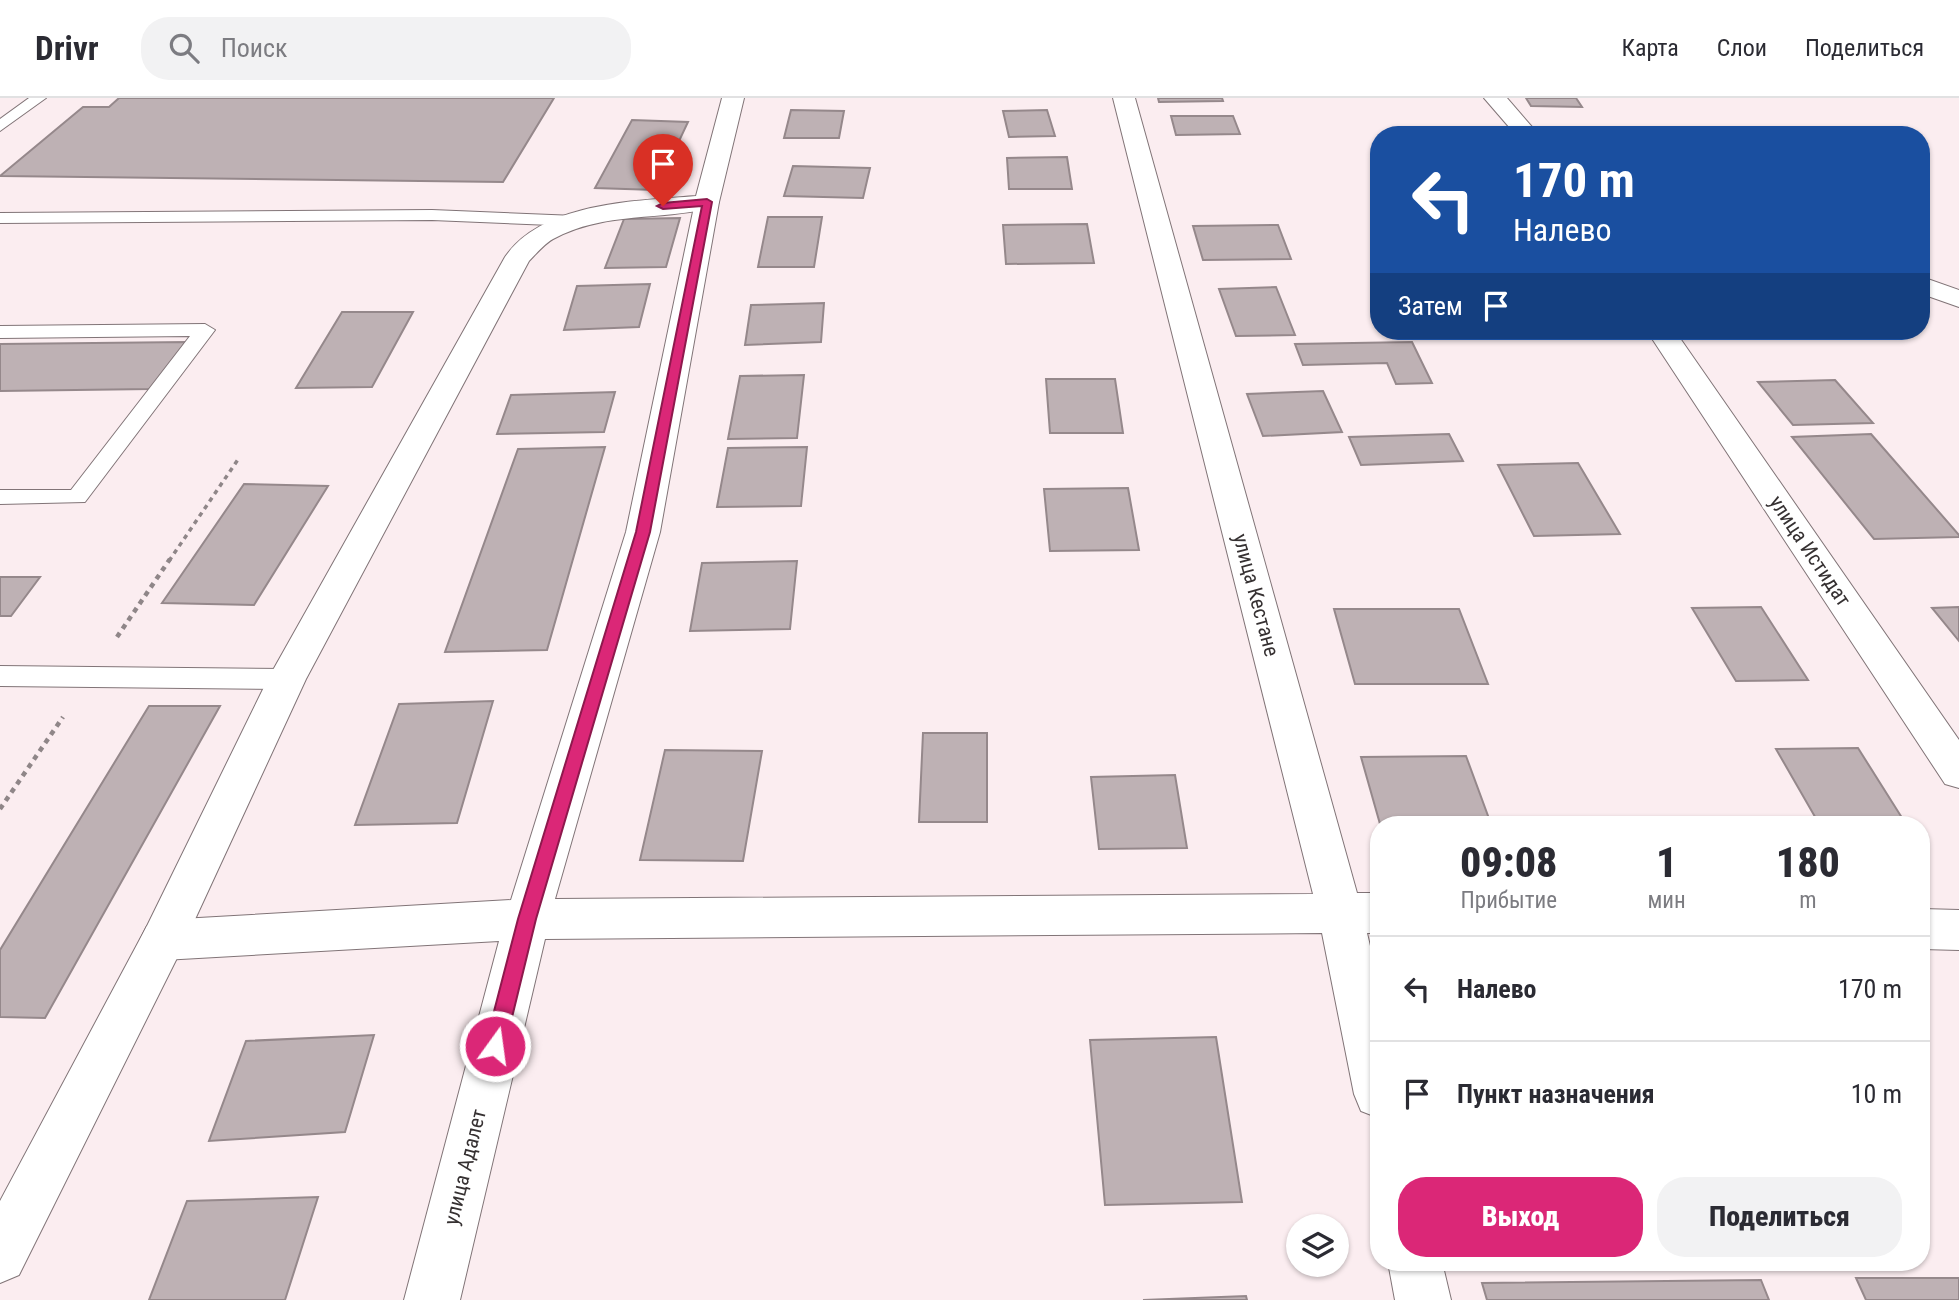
<!DOCTYPE html>
<html lang="ru">
<head>
<meta charset="utf-8">
<style>
	body { margin:0; font-family:"Roboto Condensed",sans-serif; background:#f2f2f3; color:#2b2b33; height:100vh; display:flex; flex-direction:column; font-size:26px; white-space:nowrap }
	* { box-sizing:border-box; margin:0 }
	p { font-size:23px; color:#7c7c81 }
	.icon { flex:none; width:38px; height:38px; fill:none; stroke:currentColor; stroke-width:2; stroke-linecap:round; stroke-linejoin:round }
	.map { position:relative; flex:1; overflow:hidden }
	.side { position:absolute; left:1370px; top:718px; width:560px; height:455px; display:flex; flex-direction:column; background:#fff; border-radius:28px; box-shadow:0 2px 5px #0004 }
	.side>* { flex:none }
	.guide { position:absolute; left:1370px; top:28px; width:560px; height:214px; border-radius:28px; box-shadow:0 2px 5px #0004; background:#1a4fa0; color:#fff; overflow:hidden }
	.controls { position:absolute; left:1286px; top:1116px; display:grid; gap:14px }
	.controls a { display:grid; place-items:center; width:63px; height:63px; border-radius:50%; background:#fff; box-shadow:0 2px 5px #0004; font-size:35px }
	.pin { position:absolute; display:grid; place-items:center; width:60px; height:60px; color:#fff; margin:-72px -30px; border-radius:50% 50% 50% 0; rotate:-45deg; box-shadow:0 0 7px #0007 }
	.pin .icon { rotate:45deg }
	.me { position:absolute; width:77px; margin:-38px; rotate:14deg; stroke-linejoin:round; filter:drop-shadow(0 0 5px #0008) }
	.turn { display:flex; align-items:center; gap:24px; height:147px; padding:0 28px; font-size:32px }
	.turn .icon { width:91px; height:91px; stroke-width:2.5 }
	.turn b { display:block; font-size:49px; line-height:60px }
	.then { display:flex; align-items:center; height:66px; padding:0 28px; background:#0003; gap:14px; font-size:26px }
	.eta { display:flex; justify-content:space-evenly; align-items:center; height:119px; text-align:center }
	.eta b { font-size:42px; font-weight:800; line-height:49px }
	.button { display:flex; gap:14px; margin-top:auto; padding:14px 28px }
	.button a { flex:1; height:80px; border-radius:28px; background:#db2777; color:#fff; font-size:28px; font-weight:800; line-height:80px; text-align:center }
	.button a+a { background:#f2f2f3; color:#2b2b33 }
	ul { padding:0; list-style:none }
	li { display:flex; align-items:center; gap:21px; height:105px; padding:0 28px; border-top:2px solid #e1e1e2 }
	li div { flex:1 }
	li b { display:block; font-size:26px }
	li em { font-style:normal }
	header { display:flex; align-items:center; gap:42px; box-sizing:border-box; height:98px; padding:0 35px; background:#fff; border-bottom:2px solid #e1e1e2 }
	header strong { font-size:33px }
	nav { display:flex; gap:38px; margin-inline-start:auto; font-size:24px }
	.search { width:490px; height:63px; background:#f2f2f3; display:flex; align-items:center; gap:18px; box-sizing:border-box; padding:0 24px; border-radius:28px; color:#7c7c81; font-size:26px }
	.map>svg:first-child { display:block }
</style>
</head>
<body>
<header>
<strong>Drivr</strong>
<div class="search"><svg class="icon" aria-label="search" viewBox="0 0 24 24"><circle cx="10" cy="10" r="6"/><path d="M15 15l6 6"/></svg>Поиск</div>
<nav><a>Карта</a><a>Слои</a><a>Поделиться</a></nav>
</header>
<div class="map">
<svg width="1959" height="1202" viewBox="0 0 1959 1202">
	<rect width="100%" height="100%" fill="#fbedf0"/>
	<path fill="#beb1b4" stroke="#95888b" stroke-width="2" d="M119 0H554L503 84 0 78 83 9H109Z
		M1158 0H1222L1223 3 1159 4Z
		M1526 0H1576L1582 9 1531 8Z
		M791 12 844 13 839 40H784Z
		M1047 12 1055 38 1009 39 1003 13Z
		M1171 18H1233L1240 36 1176 37Z
		M632 22 688 24 656 92 595 90Z
		M1067 59 1072 91H1009L1007 60Z
		M793 68 870 70 863 100 784 98Z
		M768 119H822L814 169H758Z
		M680 120 666 169 605 170 624 121Z
		M1087 126 1094 165 1006 166 1003 127Z
		M1278 127 1291 161 1203 162 1193 128Z
		M650 186 639 229 564 232 577 188Z
		M1276 189 1295 237 1236 238 1219 191Z
		M824 205 821 244 745 247 751 207Z
		M342 214H413L372 289 296 290Z
		M186 244 151 291 0 293V246Z
		M1412 244 1432 285 1396 286 1387 265 1303 267 1295 246Z
		M804 277 797 340 728 341 740 278Z
		M1046 281H1115L1123 335H1050Z
		M1835 282 1873 325 1793 327 1758 284Z
		M1323 293 1342 334 1263 338 1247 296Z
		M615 294 604 334 497 336 511 297Z
		M1449 336 1463 363 1361 367 1349 339Z
		M1871 336 1959 437V439L1874 441 1792 339Z
		M605 349 547 552 445 554 518 351Z
		M807 349 801 408 717 409 728 350Z
		M1578 365 1620 436 1534 438 1498 367Z
		M244 386 328 388 254 507 162 505Z
		M1128 390 1139 452 1050 453 1044 391Z
		M797 463 790 531 690 533 702 465Z
		M0 479H40L11 518H0Z
		M1761 509 1808 582 1736 583 1692 510Z
		M1959 509V543L1932 510Z
		M1334 511H1459L1488 586H1355Z
		M493 603 457 725 355 727 399 606Z
		M149 608H220L45 920 0 919V852Z
		M923 635H987V724H919Z
		M1858 650 1904 723 1818 724 1776 651Z
		M665 652 762 653 743 763 640 762Z
		M1466 658 1491 726H1380L1361 659Z
		M1175 677 1187 750 1099 751 1091 679Z
		M374 937 345 1034 209 1043 246 943Z
		M1216 939 1242 1104 1105 1107 1090 942Z
		M318 1099 285 1202H149L187 1103Z
		M1856 1180H1959V1202H1866Z
		M1761 1182 1769 1202H1487L1482 1185Z
		M1246 1198 1247 1202H1143Z"/>
	<g fill="none" stroke-linecap="round" stroke-linejoin="round">
		<g stroke="#817477" stroke-width="2">
			<path id="lane" d="M29 0H46L0 33V21Z
				M432 112 576 118 585 123 576 128 432 122 0 125V115Z
				M205 226 215 232 85 404 0 406V392H71L190 238 0 240V228Z
				M0 568 287 571 296 574 300 581 296 588 287 591 0 588Z"/>
		</g>
		<g stroke="#817477" stroke-width="2">
			<path id="street" d="M1113 0H1135L1357 795H1379V835H1367L1379 887V1020L1361 1013 1354 996 1322 835 545 841 460 1202H404L499 843 163 862 147 856 140 842 147 828 163 822 511 802 626 434 695 104 698 99 707 97 716 99 719 104 660 434 555 801 1313 796Z
				M1484 0H1507L1539 37H1516Z
				M1922 179 1959 192V209L1922 196Z
				M1647 233H1675L1959 642V690L1945 686Z
				M1922 811 1959 812V852L1922 851Z
				M1388 1164H1442L1451 1202H1395Z"/>
		</g>
		<g stroke="#817477" stroke-width="2">
			<path id="secondary" d="M722 0H744L719 104 716 109C662 123 604 113 553 141 544 146 536 156 529 163L306 581 179 856 19 1177 0 1185V1103L147 828 268 581 505 159C543 104 636 103 696 98Z"/>
		</g>
		<path stroke="#8f8688" stroke-width="3.5" stroke-dasharray="4.5 4.5" stroke-linecap="butt" d="M169 463 239 360"/>
		<path stroke="#8f8688" stroke-width="4.5" stroke-dasharray="5 5" stroke-linecap="butt" d="M117 539 170 461
			M0 711 63 619"/>
		<use href="#lane" fill="#fff" fill-rule="evenodd"/>
		<use href="#street" fill="#fff" fill-rule="evenodd"/>
		<use href="#secondary" fill="#fff" fill-rule="evenodd"/>
	</g>
	<path fill="#db2777" stroke="#8e194d" stroke-width="2" d="M707 101 712 104 650 434 536 821 505 948 502 955 495 957 488 955 485 948 518 821 636 434 702 108 663 111 657 108 663 105Z"/>
	<g text-anchor="middle" stroke-width="7" stroke-linejoin="round" paint-order="stroke">
		<g font-size="21" fill="#363132" stroke="#fff">
			<text transform="translate(1810 453) rotate(56)" y="7">улица Истидат</text>
			<text transform="translate(1256 497) rotate(75)" y="7">улица Кестане</text>
			<text transform="translate(465 1069) rotate(-76)" y="7">улица Адалет</text>
		</g>
	</g>
</svg>
<div class="controls">
<a><svg class="icon" aria-label="layers" viewBox="0 0 24 24"><path d="M12 4l9 5-9 5-9-5zM3 14l9 5 9-5"/></svg></a>
</div>
<div class="pin" style="left:663px;top:108px;background:#d93025"><svg class="icon" aria-label="arrive" viewBox="0 0 24 24"><path d="M6 21V4h12l-3 4 3 4H6"/></svg></div>
<svg class="me" style="left:495px;top:948px" viewBox="-20 -20 40 40"><circle r="17" fill="#db2777" stroke="#fff" stroke-width="3"/><path d="M0-11L8 9 0 5-8 9z" fill="#fff"/></svg>
<div class="guide">
<div class="turn"><svg class="icon" aria-label="left" viewBox="0 0 24 24"><path d="M17 20v-9H6M10 6l-5 5 5 5"/></svg><div><b>170 m</b>Налево</div></div>
<div class="then">Затем<svg class="icon" aria-label="arrive" viewBox="0 0 24 24"><path d="M6 21V4h12l-3 4 3 4H6"/></svg></div>
</div>
<section class="side">
<div class="eta">
<div><b>09:08</b><p>Прибытие</p></div>
<div><b>1</b><p>мин</p></div>
<div><b>180</b><p>m</p></div>
</div>
<ul>
<li><svg class="icon" aria-label="left" viewBox="0 0 24 24"><path d="M17 20v-9H6M10 6l-5 5 5 5"/></svg><div><b>Налево</b></div><em>170 m</em></li>
<li><svg class="icon" aria-label="arrive" viewBox="0 0 24 24"><path d="M6 21V4h12l-3 4 3 4H6"/></svg><div><b>Пункт назначения</b></div><em>10 m</em></li>
</ul>
<div class="button"><a>Выход</a><a>Поделиться</a></div>
</section>
</div>
</body>
</html>
